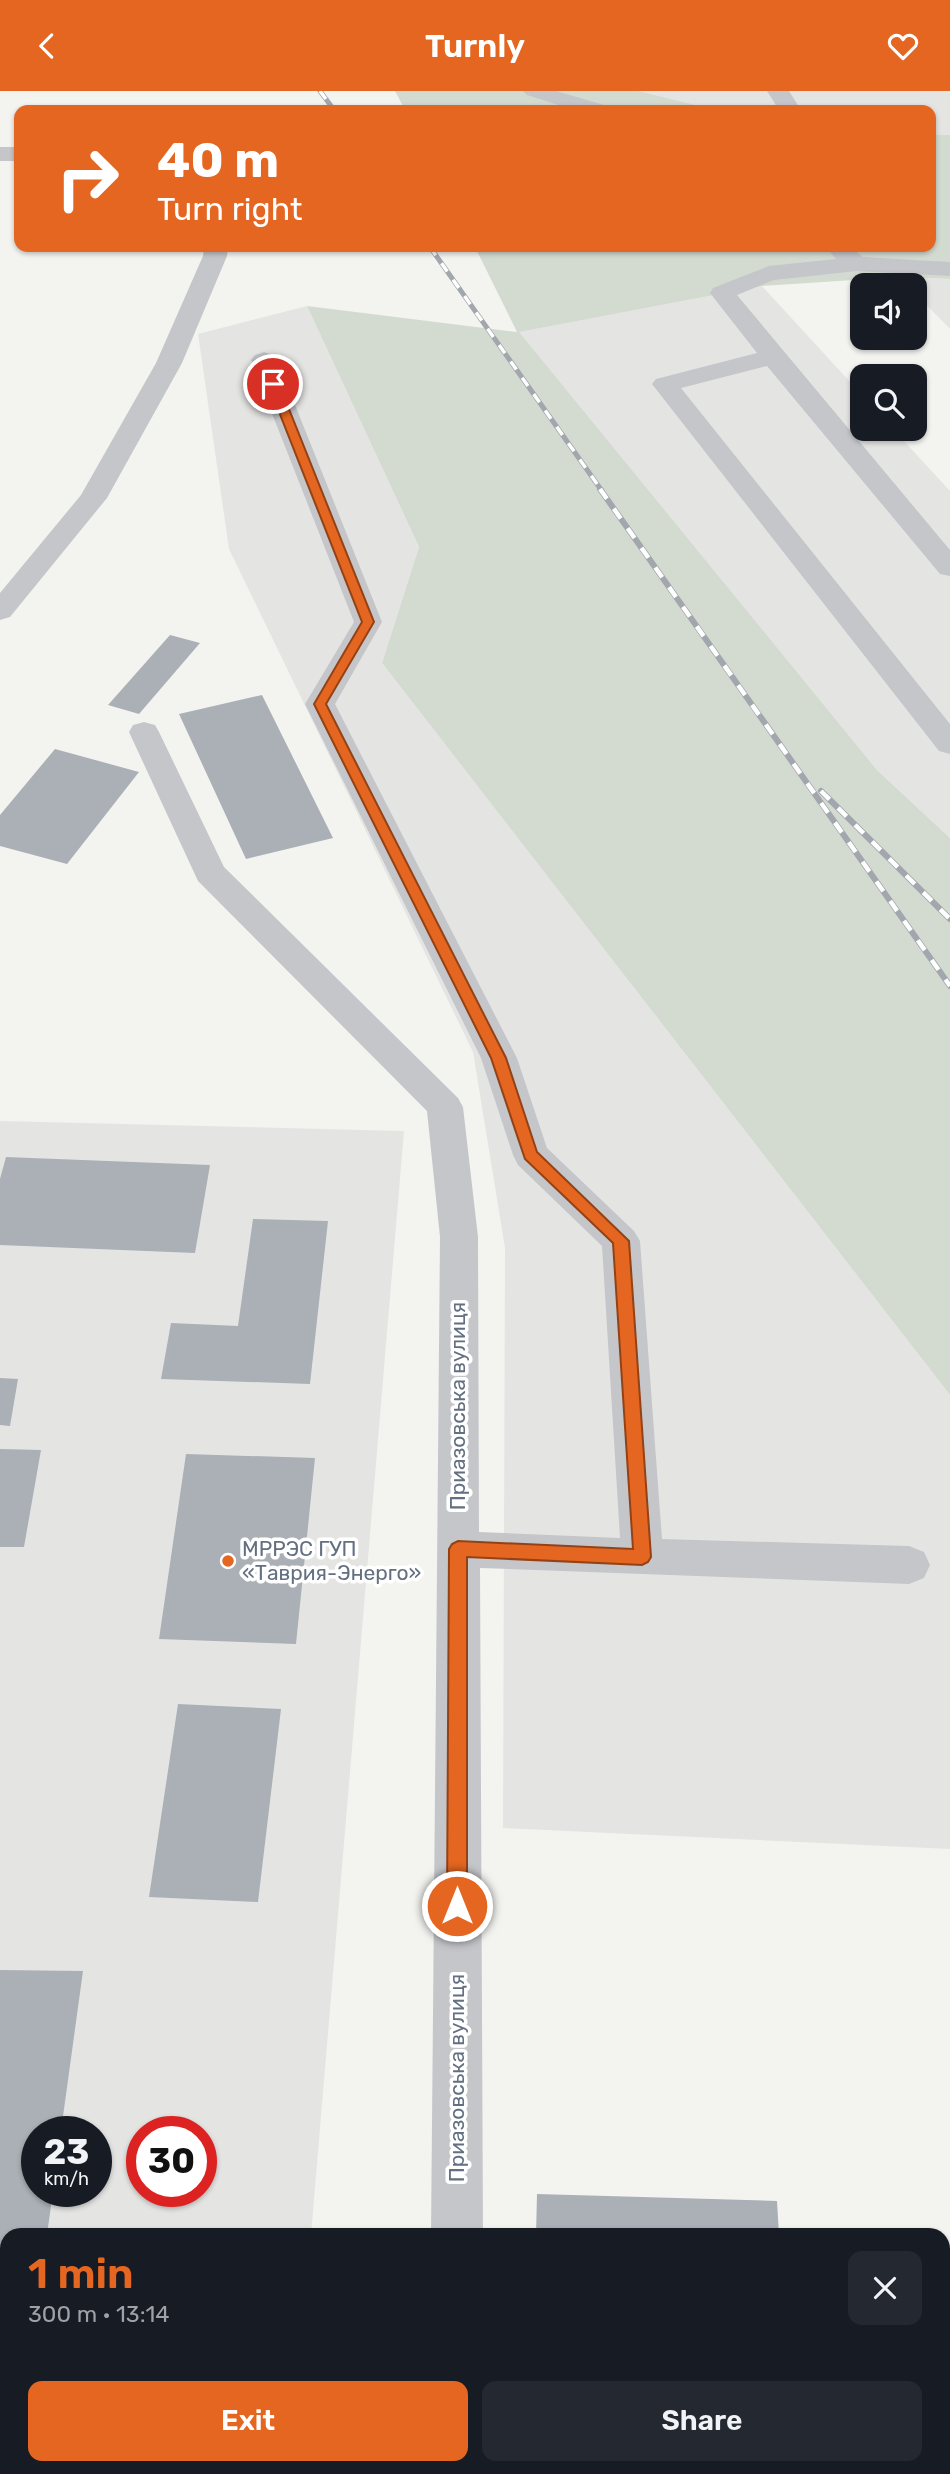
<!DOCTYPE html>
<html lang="en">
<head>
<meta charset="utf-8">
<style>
	body { margin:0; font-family:Rubik,sans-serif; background:#242831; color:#f1f3f6; height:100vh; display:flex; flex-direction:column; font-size:26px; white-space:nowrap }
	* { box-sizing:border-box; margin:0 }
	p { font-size:23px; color:#9ea1a6 }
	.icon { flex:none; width:38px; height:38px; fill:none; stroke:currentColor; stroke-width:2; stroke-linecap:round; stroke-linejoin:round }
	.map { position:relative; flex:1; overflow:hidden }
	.panel { position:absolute; left:0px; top:2137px; width:950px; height:247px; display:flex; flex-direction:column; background:#171b24; border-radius:21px 21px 0 0; box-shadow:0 2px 5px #0004 }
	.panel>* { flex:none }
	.hud { position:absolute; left:14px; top:14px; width:922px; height:147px; border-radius:14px; box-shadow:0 2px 5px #0004; background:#e46620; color:#fff; overflow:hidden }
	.buttons { position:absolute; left:850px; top:182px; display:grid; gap:14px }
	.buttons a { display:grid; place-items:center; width:77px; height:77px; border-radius:14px; background:#171b24; box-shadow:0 2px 5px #0004; font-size:35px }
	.speed { position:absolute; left:21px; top:2025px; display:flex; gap:14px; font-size:35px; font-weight:700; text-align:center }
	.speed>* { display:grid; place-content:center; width:91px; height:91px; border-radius:50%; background:#171b24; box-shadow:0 2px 5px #0004; line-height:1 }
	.speed small { font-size:18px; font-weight:400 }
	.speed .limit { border:10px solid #d22; background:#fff; color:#111 }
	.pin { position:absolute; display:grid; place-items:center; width:60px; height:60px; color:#fff; margin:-30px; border:4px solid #fff; border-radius:50%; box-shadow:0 2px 7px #0007 }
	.me { position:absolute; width:77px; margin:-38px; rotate:0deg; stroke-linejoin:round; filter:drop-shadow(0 0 5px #0008) }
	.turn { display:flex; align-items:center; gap:24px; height:147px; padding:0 28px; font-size:32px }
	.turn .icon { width:91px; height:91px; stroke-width:2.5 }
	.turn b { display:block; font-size:49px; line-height:60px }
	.round { display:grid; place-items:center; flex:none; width:74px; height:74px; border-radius:14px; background:#242831 }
	.headline { display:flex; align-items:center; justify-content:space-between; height:119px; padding:0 28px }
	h1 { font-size:42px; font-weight:600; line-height:52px; color:#e46620 }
	.cta { display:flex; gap:14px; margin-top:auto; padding:14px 28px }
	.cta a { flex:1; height:80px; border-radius:14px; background:#e46620; color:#fff; font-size:28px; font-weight:600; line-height:80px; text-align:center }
	.cta a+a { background:#242831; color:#f1f3f6 }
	header { display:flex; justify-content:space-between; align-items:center; height:91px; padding:0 28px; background:#e46620; color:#fff; font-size:32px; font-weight:600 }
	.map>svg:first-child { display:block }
</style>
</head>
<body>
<header><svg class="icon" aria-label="back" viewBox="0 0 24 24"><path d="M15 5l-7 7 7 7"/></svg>Turnly<svg class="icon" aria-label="heart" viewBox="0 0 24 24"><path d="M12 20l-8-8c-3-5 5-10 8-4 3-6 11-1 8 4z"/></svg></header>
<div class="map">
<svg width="950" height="2383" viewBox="0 0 950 2383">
	<rect width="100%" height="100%" fill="#f3f4f0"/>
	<path fill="#e4e5e3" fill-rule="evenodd" d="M639 0H950V44L931 43V19H716Z
		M900 186 950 188V238L915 202V194H908Z
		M762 195 863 305V338H893L950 400V747L877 679 518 241Z
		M307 215 419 456 382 572 950 1304V1758L503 1737 505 1157 473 961 229 458 198 243Z
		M0 1030 404 1040 311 2144H7V2376L292 2377 291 2383H0ZM37 2040H96V2100H37ZM142 2040H201V2100H142Z"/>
	<path fill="#d3dbd1" d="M395 0H639L716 19H405Z
		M931 43 950 44V188L900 186 762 195 519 241 877 679 950 747V1304L382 572 419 456 307 215 517 241 475 156H931Z"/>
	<path fill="#aab0b6" d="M170 544 200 552 139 623 108 614Z
		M262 604 333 747 246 768 179 623Z
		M55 658 139 681 67 773 0 755V724Z
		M6 1066 210 1074 195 1162 0 1154V1088Z
		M253 1128 328 1130 310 1293 161 1288 171 1232 238 1235Z
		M0 1287 18 1288 10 1335 0 1334Z
		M0 1358 41 1359 24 1456H0Z
		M186 1363 315 1367 296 1553 159 1548Z
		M178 1613 281 1618 258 1811 149 1806Z
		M0 1879 83 1880 61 2040H37V2100H53L47 2144H7V2282H0Z
		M537 2103 777 2110 779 2144H536Z
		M601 2376H767L768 2383H601Z"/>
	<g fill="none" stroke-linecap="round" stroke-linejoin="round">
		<path stroke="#bbbdbf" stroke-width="5" stroke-dasharray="4.5 4.5" stroke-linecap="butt" d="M566 2383 575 2376"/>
		<path fill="#c4c6ca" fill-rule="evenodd" d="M523 0H556L604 14 607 19H574L527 4Z
			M767 0H789L801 19H779Z
			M0 56H19V70H0Z
			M204 156H228L227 165 182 272 107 407 10 526 0 529V502L81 404 156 272 203 165Z
			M826 156H850L863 166 950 171V185L857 180 774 189 737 204 950 459V485L940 483 767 275 681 297 950 633V663L939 660 652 293 656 288 757 262 710 202 713 197 769 175 836 168Z
			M264 261 273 264 277 269 382 531 335 613 517 967 547 1057 634 1140 640 1150 662 1448 909 1455 924 1461 930 1474 924 1487 909 1493 480 1477 483 2144H431L440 1146 427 1020 198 790 129 641 133 634 144 631 155 634 159 641 224 776 458 1007 463 1016 478 1146 479 1441 620 1447 602 1155 518 1074 513 1064 481 967 305 613 354 531 251 269 255 264Z
			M428 2376H484V2383H428Z"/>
		<g stroke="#a2a6ad" stroke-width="5">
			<path id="rail-far1" d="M320 0 334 19
				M430 156 602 400"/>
		</g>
		<g stroke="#a2a6ad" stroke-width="6">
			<path id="rail" d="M600 398 950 895
				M821 700 950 828"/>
		</g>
		<use href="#rail-far1" stroke="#fff" stroke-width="3.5" stroke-dasharray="10" stroke-linecap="butt"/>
		<use href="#rail" stroke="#fff" stroke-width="4.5" stroke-dasharray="12" stroke-linecap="butt"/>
	</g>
	<path fill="#e46620" stroke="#944215" stroke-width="2" d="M270 291 279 293 374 531 326 613 506 967 537 1061 629 1150 651 1466 648 1471 642 1474 467 1466V1815L464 1821 457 1824 450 1821 447 1815 449 1458 452 1453 458 1450 633 1458 613 1152 525 1068 491 967 314 613 362 531 268 293Z"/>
	<circle fill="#e46620" stroke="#fff" stroke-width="2.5" cx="228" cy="1470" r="7"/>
	<g text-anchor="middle" stroke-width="7" stroke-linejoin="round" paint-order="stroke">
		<g font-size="21" fill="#637081" stroke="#fff">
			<text transform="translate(458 1315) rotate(-90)" y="7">Приазовська вулиця</text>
			<text transform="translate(457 1987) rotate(-90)" y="7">Приазовська вулиця</text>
		</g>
		<g font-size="21" fill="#637081" stroke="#fff" text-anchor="start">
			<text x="242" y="1465">МРРЭС ГУП<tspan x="242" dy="24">«Таврия-Энерго»</tspan></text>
		</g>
	</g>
</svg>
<div class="buttons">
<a><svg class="icon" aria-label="sound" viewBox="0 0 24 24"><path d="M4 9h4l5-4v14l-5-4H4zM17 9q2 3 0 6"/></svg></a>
<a><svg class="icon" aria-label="search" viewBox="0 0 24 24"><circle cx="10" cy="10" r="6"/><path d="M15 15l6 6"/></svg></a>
</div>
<div class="speed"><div>23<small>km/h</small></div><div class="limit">30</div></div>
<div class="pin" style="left:273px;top:293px;background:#d93025"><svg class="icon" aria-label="arrive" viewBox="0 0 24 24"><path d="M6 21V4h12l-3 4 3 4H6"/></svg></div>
<svg class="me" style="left:457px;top:1815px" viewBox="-20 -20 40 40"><circle r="17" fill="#e46620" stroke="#fff" stroke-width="3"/><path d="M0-11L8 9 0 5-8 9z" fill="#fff"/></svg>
<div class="hud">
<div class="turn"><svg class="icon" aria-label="right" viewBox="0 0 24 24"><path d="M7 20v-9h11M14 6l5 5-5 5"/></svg><div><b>40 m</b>Turn right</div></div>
</div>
<section class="panel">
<div class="headline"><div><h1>1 min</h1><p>300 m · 13:14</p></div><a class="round"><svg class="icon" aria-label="close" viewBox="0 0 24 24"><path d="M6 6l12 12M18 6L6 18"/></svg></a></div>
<div class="cta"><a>Exit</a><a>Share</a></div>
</section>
</div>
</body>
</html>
